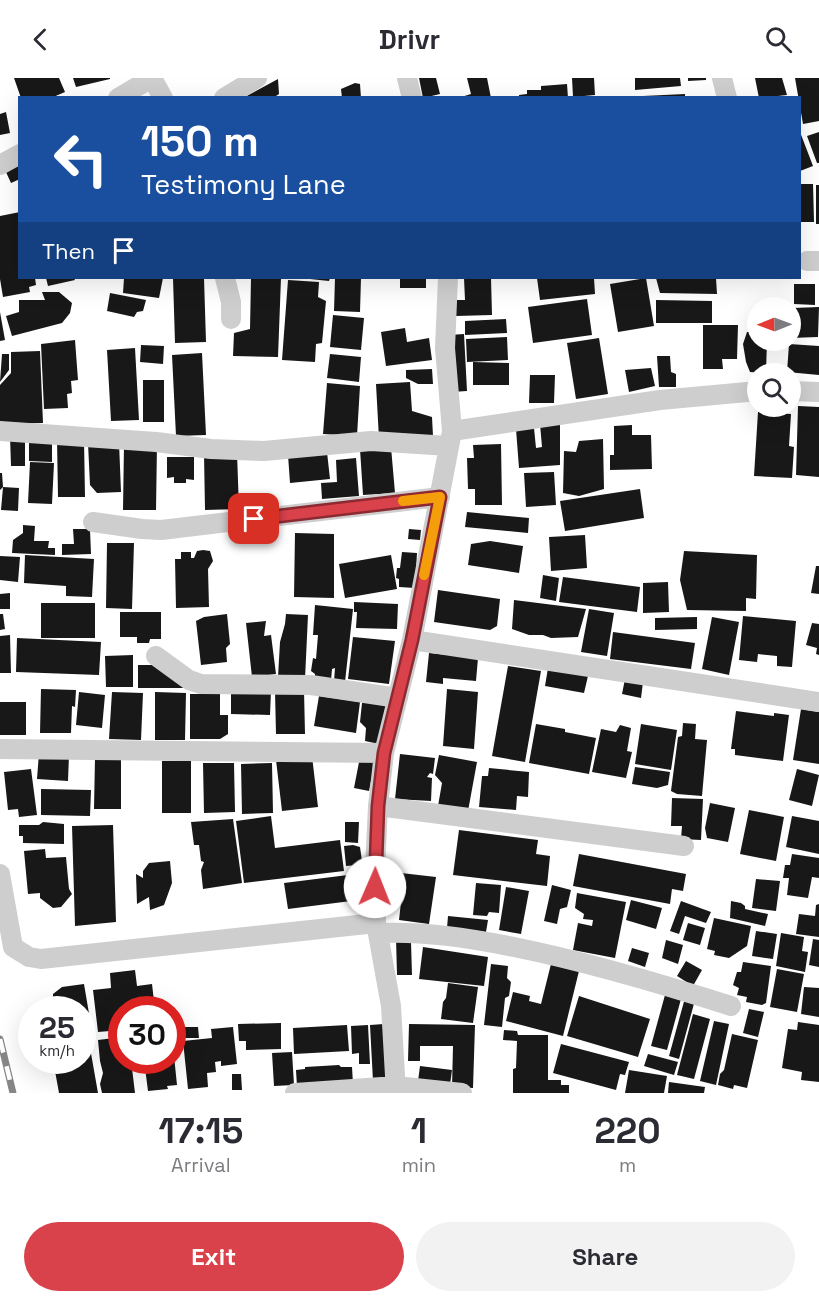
<!DOCTYPE html>
<html lang="en">
<head>
<meta charset="utf-8">
<style>
	body { margin:0; font-family:"Space Grotesk",sans-serif; background:#f2f2f3; color:#2b2b33; height:100vh; display:flex; flex-direction:column; font-size:22px; white-space:nowrap }
	* { box-sizing:border-box; margin:0 }
	p { font-size:20px; color:#7c7c81 }
	.icon { flex:none; width:33px; height:33px; fill:none; stroke:currentColor; stroke-width:2; stroke-linecap:round; stroke-linejoin:round }
	.map { position:relative; height:1015px; overflow:hidden }
	.sheet { display:flex; flex-direction:column; background:#fff; flex:1 }
	.sheet>* { flex:none }
	.banner { position:absolute; left:18px; top:18px; width:783px; height:183px; border-radius:0px; box-shadow:0 6px 24px #0002; background:#1a4fa0; color:#fff; overflow:hidden }
	.needle { width:39px; rotate:269deg }
	.fabs { position:absolute; left:747px; top:219px; display:grid; gap:12px }
	.fabs a { display:grid; place-items:center; width:54px; height:54px; border-radius:50%; background:#fff; box-shadow:0 6px 24px #0002; font-size:30px }
	.speed { position:absolute; left:18px; top:918px; display:flex; gap:12px; font-size:30px; font-weight:700; text-align:center }
	.speed>* { display:grid; place-content:center; width:78px; height:78px; border-radius:50%; background:#fff; box-shadow:0 6px 24px #0002; line-height:1 }
	.speed small { font-size:15px; font-weight:400 }
	.speed .limit { border:9px solid #d22; background:#fff; color:#111 }
	.pin { position:absolute; display:grid; place-items:center; width:51px; height:51px; color:#fff; margin:-26px; border-radius:12px; box-shadow:0 3px 9px #0006 }
	.me { position:absolute; width:66px; margin:-33px; rotate:1deg; stroke-linejoin:round; filter:drop-shadow(0 0 4px #0008) }
	.turn { display:flex; align-items:center; gap:21px; height:126px; padding:0 24px; font-size:27px }
	.turn .icon { width:78px; height:78px; stroke-width:2.5 }
	.turn b { display:block; font-size:42px; line-height:51px }
	.then { display:flex; align-items:center; height:57px; padding:0 24px; background:#0003; gap:12px; font-size:22px }
	.eta { display:flex; justify-content:space-evenly; align-items:center; height:102px; text-align:center }
	.eta b { font-size:36px; font-weight:800; line-height:42px }
	.primary-button { display:flex; gap:12px; margin-top:auto; padding:12px 24px }
	.primary-button a { flex:1; height:69px; border-radius:36px; background:#d9414b; color:#fff; font-size:24px; font-weight:800; line-height:69px; text-align:center }
	.primary-button a+a { background:#f2f2f3; color:#2b2b33 }
	header { display:flex; justify-content:space-between; align-items:center; height:78px; padding:0 24px; background:#fff; font-size:27px; font-weight:800 }
	.map>svg:first-child { display:block }
</style>
</head>
<body>
<header><svg class="icon" aria-label="back" viewBox="0 0 24 24"><path d="M15 5l-7 7 7 7"/></svg>Drivr<svg class="icon" aria-label="search" viewBox="0 0 24 24"><circle cx="10" cy="10" r="6"/><path d="M15 15l6 6"/></svg></header>
<div class="map">
<svg width="819" height="1015" viewBox="0 0 819 1015">
	<rect width="100%" height="100%" fill="#fff"/>
	<path fill="#181818" d="M14 0H59L65 14 51 20H21Z
		M73 0H110V1L76 9Z
		M419 0H436L440 16 423 20Z
		M467 0H487L491 20H458L471 16Z
		M572 0H594L595 17 573 19Z
		M635 0H680L681 8 635 12Z
		M688 0H706V2L688 3Z
		M755 0H782L787 17 759 20Z
		M795 0H819V43L803 46Z
		M278 1 279 16 273 20H243Z
		M355 5 360 6 361 20H342L341 11Z
		M567 6 568 20H519V17L527 16V12H541V8Z
		M685 16V20H644L643 18Z
		M6 34 10 55 0 57V36Z
		M800 54 813 88 800 93Z
		M819 54V85H817L807 58Z
		M20 70V101L11 105 0 81Z
		M800 106H813L814 144H800Z
		M816 107H819V146H816Z
		M20 134V200H35L36 207 29 209 30 214 3 219 0 201V138Z
		M46 200H74L75 202 48 208Z
		M124 200H163L159 220 123 215Z
		M173 200H204L206 264 175 265Z
		M251 200H281L278 279 233 278 234 255 250 251Z
		M310 200H330L329 203 310 201Z
		M335 200H361L360 234 334 233Z
		M400 200H426V210H400Z
		M464 200H491L492 237 456 238 455 222H465Z
		M537 200H594L595 216 540 222Z
		M646 200 654 248 618 254 610 206Z
		M656 200H716L717 216 660 215Z
		M288 202 319 204 318 219 326 223 322 265 316 266 315 284 282 282Z
		M794 206H815V227L794 226Z
		M42 214H59L72 225 70 235 62 245 12 258 6 238 19 234V222H45Z
		M110 215 146 222 143 233 137 234 134 239 107 233Z
		M587 221 592 257 533 265 528 229Z
		M656 222 712 223V245H656Z
		M819 229 818 259 790 260 793 230Z
		M0 234 5 262 0 263Z
		M333 237 364 240 361 272 330 269Z
		M506 241 507 255 465 257V243Z
		M703 247H738L737 281H722L723 291H703Z
		M405 250 407 264 429 260 432 282 386 288 381 254Z
		M758 253V262H767L766 295 750 294 746 284 743 266 747 254Z
		M464 256 467 313 452 314 449 257Z
		M507 259 508 282 467 284 466 261Z
		M599 260 608 316 576 321 567 265Z
		M75 262 78 302 71 303 72 315 67 316 68 330 44 331 41 266Z
		M789 266 819 268V297L787 294Z
		M141 267 164 268 163 286 140 284Z
		M135 270 139 342 111 343 107 272Z
		M40 273 43 345 0 346V307L11 295V274Z
		M202 275 206 357 176 358 172 277Z
		M2 276H9V292L0 304Z
		M330 276 361 279 359 304 327 300Z
		M657 278H670L671 294 676 296V309H659Z
		M473 284 509 285V307H473Z
		M651 290 655 308 629 314 625 292Z
		M432 291 433 306H418L406 300V292Z
		M530 297H555L554 325H529Z
		M143 302H164V344H143Z
		M410 304 412 333 432 339 433 358 379 361 376 306Z
		M327 305 360 308 357 358 323 356Z
		M798 328 819 329V399L796 397Z
		M758 334 791 336 789 368 794 369 792 400 754 398Z
		M560 344V387L519 390 516 351 534 350 536 370 542 369 540 346Z
		M632 347V357H651L652 391 610 392V377H614V348Z
		M10 358H25V388H11Z
		M29 358 52 359V384L29 383Z
		M57 361H84L85 419H58Z
		M603 361 604 411 579 418 563 415 564 373 576 374 579 363Z
		M119 364 121 414 97 415 90 407 88 365Z
		M124 366H157L156 432H123Z
		M501 366 502 427H475V411H468L467 380H474L473 367Z
		M391 369 395 415 363 417 360 371Z
		M327 374 330 401 290 405 288 377Z
		M237 375 239 431 205 432 204 376Z
		M167 379H194V402L186 401V405H174V399L167 400Z
		M356 380 359 418 322 421 321 405 337 404 336 382Z
		M30 384 54 385 52 426 28 425Z
		M554 394 556 427 526 429 524 395Z
		M0 395H2L3 409 0 412Z
		M3 409 19 410 18 433 1 432Z
		M640 411 644 440 565 453 560 423Z
		M467 434 529 440 528 455 465 449Z
		M23 447 35 448 34 463H49L48 470H55V477L12 475 13 462 23 455Z
		M73 451H90L91 476 62 477V466H74Z
		M409 451 421 452 420 462 408 461Z
		M295 455 334 456V520L294 519Z
		M585 457 587 490 551 493 549 459Z
		M490 463 523 468 519 495 468 487 471 466Z
		M107 465H134L132 531 106 530Z
		M203 472 210 473 213 483 208 491 209 529 176 530 175 481H181V474H191V480H194L197 473Z
		M684 473 757 477 756 521 746 520V533L687 532 680 502Z
		M402 474 417 475 415 510 399 509V501L396 500 397 490H400Z
		M25 477 94 481 92 519 66 518V508L24 505Z
		M391 477 397 511 345 520 339 486Z
		M0 478 20 479 18 504 0 502Z
		M816 488H819V516L811 515Z
		M543 497 559 500 556 523 540 520Z
		M563 499 640 509 637 534 559 524Z
		M668 504 669 534 643 535V505Z
		M438 512 500 521 497 548 490 552 434 544Z
		M10 515V531H0V516Z
		M514 522 586 531 578 559 551 560 543 557H529L512 551Z
		M354 524 398 526 397 551 356 550 357 534H354Z
		M41 525H95V560H41Z
		M315 527 353 531 345 604 334 603 335 590 332 591 331 603 315 601V596L311 593 313 580 316 581 318 557H313Z
		M589 531 614 535 607 578 581 574Z
		M120 534H161V561H150L149 565H137V559H120Z
		M0 536H3L5 551 0 552Z
		M227 536 230 566 226 570 227 584 201 587 196 543 204 539Z
		M286 536 308 537 305 601 278 599 280 564 285 546Z
		M743 538 796 543 792 589 777 588V578L758 576 757 584 739 582Z
		M697 539V551L655 552V540Z
		M712 539 739 544 729 597 702 591Z
		M266 543 264 558 271 557 276 596 252 599 246 545Z
		M812 545 819 546V577L816 576 817 570 806 567Z
		M613 554 695 565 691 591 610 581Z
		M10 557 11 595H0V558Z
		M353 559 395 563 389 606 348 601Z
		M17 560 101 564 99 597 16 594Z
		M429 575 478 580 476 603 443 600V606L426 604Z
		M133 577V609H106L105 578Z
		M138 587H153L185 610H138Z
		M508 588 541 593 525 684 492 678Z
		M548 590 588 598 584 615 545 608Z
		M625 601 643 604 641 620 622 616Z
		M41 611 76 612 75 629 72 628 71 655H40Z
		M447 611 478 614 474 671 443 668Z
		M304 612 305 656H276L275 613Z
		M231 613H271L270 637 231 636Z
		M79 614 105 617 102 650 76 647Z
		M112 614 143 615 141 662 109 661Z
		M155 614 186 615 185 662H155Z
		M190 616H220V637H228V656L220 661H190Z
		M319 618 360 624 356 655 314 648Z
		M372 623 386 625 379 666 365 663 366 650 360 644 362 625Z
		M0 624H26V657H0Z
		M801 631 819 634V686L793 682Z
		M736 633 774 638V635L789 637 783 683 735 677V671H731Z
		M683 645 696 646 695 661 707 662 702 718 677 716 671 713 678 659 682 658Z
		M536 646 565 651V654L596 660 589 696 529 685Z
		M641 646 677 652 671 692 635 686Z
		M620 647 631 650 627 673 632 674 626 700 592 694 601 651 616 654Z
		M39 675 69 677 68 703 37 701Z
		M400 676 435 680 433 696 430 695 427 699 432 700 431 723 395 721Z
		M439 677 477 684 468 733 438 728 442 705 435 697Z
		M312 678 318 729 282 733 276 682Z
		M360 679 375 683 369 713 354 710Z
		M95 680 121 681V731H94Z
		M162 683H191V735H162Z
		M203 685H234L235 734 204 735Z
		M272 685 273 735 242 736 241 686Z
		M635 689 670 694 668 707 657 710 632 706Z
		M489 690 529 694 528 719 517 718 516 732 479 729 482 698H488Z
		M31 691 37 737 19 739 18 731 8 732 4 694Z
		M797 691 819 697 812 728 789 722Z
		M41 711 91 712 90 738 41 737Z
		M672 720 703 721 701 762 681 761 682 748H671Z
		M710 725 735 730 728 764 707 760 705 750Z
		M749 732 784 739 776 783 740 776Z
		M271 738 275 770 340 762 344 793 244 805 236 743Z
		M792 738 819 743V776L786 769Z
		M233 741 242 805 203 811 201 792 204 784 201 783 199 767H194L191 744Z
		M43 744 64 746V766L23 765V758H19V747H39Z
		M345 744H359L358 765 345 764Z
		M113 747 116 844 75 848 72 748Z
		M459 752 538 762 536 776 550 778 547 808 453 797Z
		M353 767 360 769 364 797 358 796 357 787 346 788 344 768Z
		M45 771 46 780 66 779 69 811 72 816 61 829 53 830 40 820V815L28 816 24 773Z
		M579 776 686 796 683 813 672 811 670 826 573 808Z
		M792 776 819 780V800L812 799 808 820 787 817 789 800H783L785 787H790Z
		M170 783 172 805 164 827 150 832 149 819 137 826 136 796 143 800V793L149 785Z
		M401 795 436 799 429 846 399 842 401 824H397Z
		M356 796 359 822 288 831 284 805Z
		M756 801 780 803 776 833 752 830Z
		M476 805 501 807 499 835 489 834 487 838 473 837Z
		M552 807 571 812 567 829 560 831 557 846 544 843Z
		M506 809 529 813 521 856 499 852Z
		M577 815 626 824 615 880 573 872 578 845 592 848 593 842 583 841 584 836 575 830Z
		M631 822 662 830 656 851 626 842Z
		M681 823 711 834 706 845 685 838 679 856 670 853Z
		M731 823 741 825 745 828V831L768 836 765 848 730 840Z
		M819 826V859L796 856 799 836 815 838 816 827Z
		M448 838 488 842 486 854 447 850Z
		M714 840 751 848 747 868 729 880 714 877 715 873 707 871Z
		M688 845 705 850 700 867 683 862Z
		M756 853 777 856 773 881 752 878Z
		M781 855 804 859 802 873 808 874 805 894 776 888Z
		M396 860 411 864 412 897H397Z
		M813 861 819 862V889L809 887Z
		M666 862 683 867 678 886 662 880Z
		M423 869 488 879 484 908 419 901Z
		M632 870 649 875 645 889 628 883Z
		M686 883 702 892 693 908 677 898Z
		M743 884 771 888 766 925 762 927 746 924 747 919 737 917 739 910 733 907 737 894H741Z
		M491 886 508 888 507 900 511 904 509 918 505 920 502 949 484 947Z
		M551 886 579 893 563 958 506 943 513 914 530 918 529 923 541 926Z
		M777 891 804 896 797 934 770 929Z
		M135 892 137 908 152 906 155 932H122V952L98 954 93 912 111 910 110 895Z
		M448 905 478 909 473 945 441 941 443 924 446 920Z
		M84 906 93 959 82 960V932H48L53 928V916L62 909Z
		M804 909 819 910V939L801 936Z
		M665 917 681 921 667 972 651 968Z
		M579 918 650 941 638 979 567 958Z
		M685 920 695 922 679 981 669 978Z
		M749 931 764 934 758 959 743 955Z
		M693 936 710 941 694 1001 677 997Z
		M714 943 729 946 716 1007 700 1003Z
		M798 944 819 947V1004L801 1002 802 994 782 990 788 951 797 952Z
		M281 945V971L246 972V963H239L238 946Z
		M384 946 387 1002 373 1003 370 947Z
		M409 946 475 947 473 1010 452 1009 453 968H420V983H408Z
		M347 947 349 973 294 976 293 950Z
		M368 947 370 986H359V975L352 976 351 948Z
		M182 949H198L199 960H182Z
		M233 949 237 986 221 988V983L215 984 216 994 207 995 208 1009 188 1011 183 963 212 960 211 951Z
		M504 952 517 953 518 957H548V1002H561V1007H569V1015H513V991L516 990 517 963 503 962Z
		M732 956 758 962 747 1010 734 1007 733 1011 718 1007 720 996 724 992Z
		M122 959V982H131L135 1015H102L100 1006 103 995 100 983 98 962Z
		M89 964 98 1015H59L53 982H82V965Z
		M561 966 629 984 625 997 620 996 616 1012 553 995Z
		M292 974 294 1007 274 1008 272 975Z
		M648 976 678 984 674 997 644 988Z
		M172 978H174L177 1007 167 1008 168 1011 148 1013 144 982H172Z
		M339 987 341 989H352L353 1006 297 1009 296 992 305 991V989Z
		M420 988 452 992 450 1007 418 1003Z
		M629 992 667 998 664 1015H625Z
		M232 996H241L242 1012H232Z
		M669 1004 705 1009 704 1015H668Z"/>
	<g fill="none" stroke-linecap="round" stroke-linejoin="round">
		<path stroke="#cecece" stroke-width="20" d="M152 0 163 20
			M407 0 412 20
			M722 0 727 20
			M118 20 152 0
			M224 20 257 0
			M0 87 20 76
			M807 183H819
			M225 200 231 224V241
			M790 313 819 314
			M0 353 156 364 211 371 264 373 371 363 449 368
			M452 353 660 322 758 313
			M93 444 142 451 161 452 440 419
			M412 562 819 624
			M156 578 189 602 201 606 311 607 398 620
			M0 671 384 675
			M378 728 684 768
			M0 796 13 869 29 879 41 881 376 845
			M378 855C424 853 469 860 514 869 588 884 659 905 731 928
			M295 1015 396 1008 462 1015
			M396 1015 391 928 376 845 375 791 378 728 384 675 412 562 452 353 445 270 448 200"/>
		<g stroke="#868686" stroke-width="7">
			<path id="rail" d="M0 961 13 1015"/>
		</g>
		<use href="#rail" stroke="#fff" stroke-width="4.5" stroke-dasharray="14" stroke-linecap="butt"/>
	</g>
	<g fill="none" stroke-linecap="round" stroke-linejoin="round">
		<g stroke="#8d2a31" stroke-width="15">
			<path id="route" d="M254 441 440 419 412 562 384 675 378 728 375 809"/>
		</g>
		<use href="#route" stroke="#d9414b" stroke-width="10"/>
		<path stroke="#f59e0b" stroke-width="10" d="M403 423 440 419 424 497"/>
	</g>
</svg>
<div class="fabs">
<a><svg class="needle" viewBox="-14 -14 28 28"><path d="M0-13l5 13h-10z" fill="#e53935"/><path d="M0 13l5-13h-10z" fill="#7c7c81"/></svg></a>
<a><svg class="icon" aria-label="search" viewBox="0 0 24 24"><circle cx="10" cy="10" r="6"/><path d="M15 15l6 6"/></svg></a>
</div>
<div class="speed"><div>25<small>km/h</small></div><div class="limit">30</div></div>
<div class="pin" style="left:254px;top:441px;background:#d93025"><svg class="icon" aria-label="arrive" viewBox="0 0 24 24"><path d="M6 21V4h12l-3 4 3 4H6"/></svg></div>
<svg class="me" style="left:375px;top:809px" viewBox="-20 -20 40 40"><circle r="19" fill="#fff"/><path d="M0-13L10 11 0 6-10 11z" fill="#d9414b"/></svg>
<div class="banner">
<div class="turn"><svg class="icon" aria-label="left" viewBox="0 0 24 24"><path d="M17 20v-9H6M10 6l-5 5 5 5"/></svg><div><b>150 m</b>Testimony Lane</div></div>
<div class="then">Then<svg class="icon" aria-label="arrive" viewBox="0 0 24 24"><path d="M6 21V4h12l-3 4 3 4H6"/></svg></div>
</div>
</div>
<section class="sheet">
<div class="eta">
<div><b>17:15</b><p>Arrival</p></div>
<div><b>1</b><p>min</p></div>
<div><b>220</b><p>m</p></div>
</div>
<div class="primary-button"><a>Exit</a><a>Share</a></div>
</section>
</body>
</html>
